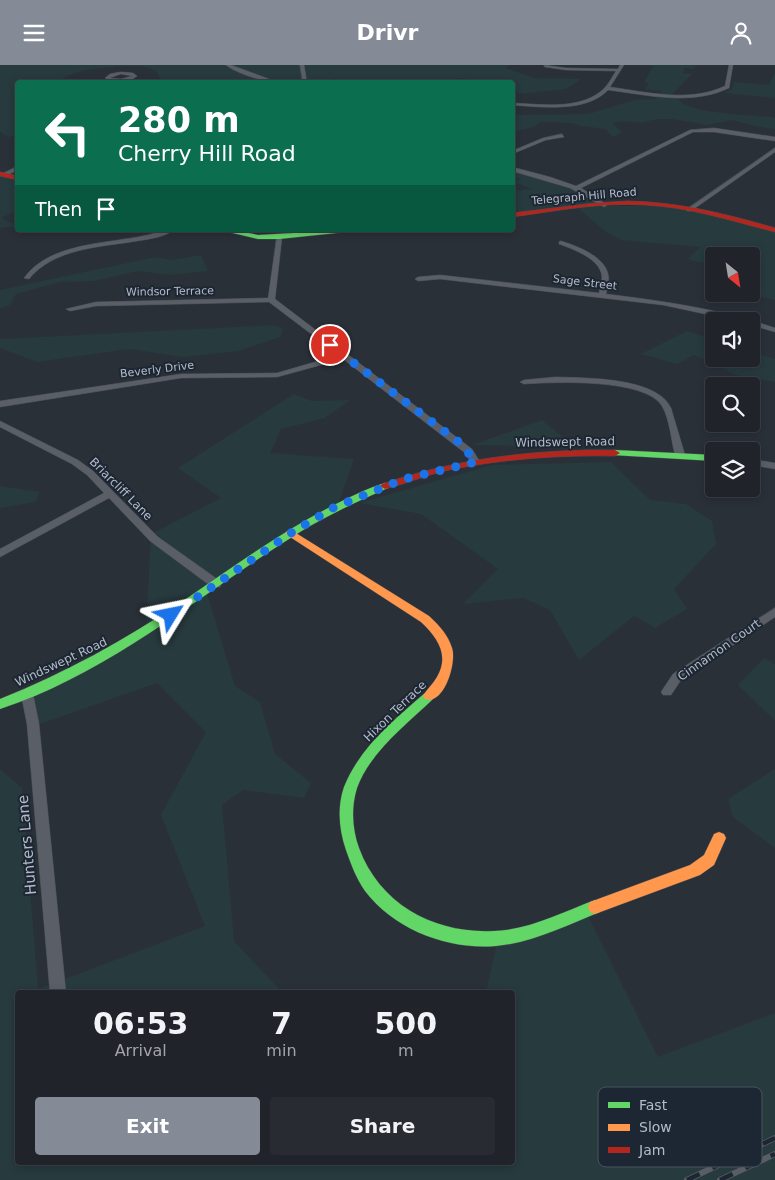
<!DOCTYPE html>
<html lang="en">
<head>
<meta charset="utf-8">
<style>
	body { margin:0; font-family:"DejaVu Sans",sans-serif; background:#282c32; color:#f1f3f6; height:100vh; display:flex; flex-direction:column; font-size:19px; white-space:nowrap }
	* { box-sizing:border-box; margin:0 }
	p { font-size:16px; color:#a2a4a8 }
	.icon { flex:none; width:28px; height:28px; fill:none; stroke:currentColor; stroke-width:2; stroke-linecap:round; stroke-linejoin:round }
	.map { position:relative; flex:1; overflow:hidden }
	.side { position:absolute; left:15px; top:925px; width:500px; height:175px; display:flex; flex-direction:column; background:#20242a; border-radius:5px; box-shadow:0 2px 8px #0003,0 0 0 1px #3d4147 }
	.side>* { flex:none }
	.hud { position:absolute; left:15px; top:15px; width:500px; height:152px; border-radius:5px; box-shadow:0 2px 8px #0003,0 0 0 1px #3d4147; background:#0b6e4f; color:#fff; overflow:hidden }
	.needle { width:32px; rotate:150deg }
	.buttons { position:absolute; left:705px; top:182px; display:grid; gap:10px }
	.buttons a { display:grid; place-items:center; width:55px; height:55px; border-radius:5px; background:#20242a; box-shadow:0 2px 8px #0003,0 0 0 1px #3d4147; font-size:25px }
	.pin { position:absolute; display:grid; place-items:center; width:42px; height:42px; color:#fff; margin:-21px; border:2px solid #fff; border-radius:50%; box-shadow:0 1px 5px #0007 }
	.me { position:absolute; width:55px; margin:-28px; rotate:55deg; stroke-linejoin:round; filter:drop-shadow(0 0 4px #0008) }
	.turn { display:flex; align-items:center; gap:18px; height:105px; padding:0 20px; font-size:22px }
	.turn .icon { width:65px; height:65px; stroke-width:2.5 }
	.turn b { display:block; font-size:35px; line-height:42px }
	.then { display:flex; align-items:center; height:48px; padding:0 20px; background:#0003; gap:10px; font-size:19px }
	.eta { display:flex; justify-content:space-evenly; align-items:center; height:85px; text-align:center }
	.eta b { font-size:30px; font-weight:600; line-height:35px }
	.button { display:flex; gap:10px; margin-top:auto; padding:10px 20px }
	.button a { flex:1; height:58px; border-radius:5px; background:#848b96; color:#fff; font-size:20px; font-weight:600; line-height:58px; text-align:center }
	.button a+a { background:#282c32; color:#f1f3f6 }
	header { display:flex; justify-content:space-between; align-items:center; height:65px; padding:0 20px; background:#848b96; color:#fff; font-size:22px; font-weight:600 }
	.map>svg:first-child { display:block }
</style>
</head>
<body>
<header><svg class="icon" aria-label="menu" viewBox="0 0 24 24"><path d="M4 6h16M4 12h16M4 18h16"/></svg>Drivr<svg class="icon" aria-label="person" viewBox="0 0 24 24"><circle cx="12" cy="8" r="4"/><path d="M4 21q1-7 8-7t8 7"/></svg></header>
<div class="map">
<svg width="775" height="1115" viewBox="0 0 775 1115">
	<rect width="100%" height="100%" fill="#2a3038"/>
	<path fill="#273a3e" d="M0 0H509L506 3 534 13 581 14 566 24 519 29 513 24 512 18 491 16 473 17 464 13 424 18H343L335 13 321 18 161 17 157 7C154 5 150 3 146 2 129 0 70 2 60 17L18 18 17 70 9 72 0 67Z
		M646 0H696L693 4 685 3 683 8 692 9 671 30H677C679 33 679 35 681 37 692 48 756 51 773 52L775 53V64L754 61 732 55 707 60 672 54H657L641 58 625 56 612 58 622 67 613 72 605 64 581 61 572 58 540 57 534 62 513 67 512 50 588 49 635 35 656 34 661 26 644 24 649 19 644 17 653 1Z
		M775 7V33L723 28 732 24 734 17 769 20Z
		M512 104 564 119 609 141H672L775 165V235L751 229V221L756 220 751 215V191H714V201L688 194 700 182 621 175 606 167 578 143 523 149 513 143V126L533 124 513 117 520 114 513 112Z
		M0 107 17 112V145L1 153 17 161 0 163Z
		M201 190 208 206 170 210 138 206 93 216 61 217 16 229 10 240 0 244V225L155 192 172 195Z
		M274 260 283 264 280 272 238 286 183 292 129 284 37 297 0 283V274Z
		M687 266 714 275V294H751V287L775 294V317L736 310 694 290 677 299 641 289Z
		M294 329 312 336 350 335 325 353 281 364 270 388 354 394 336 445 205 522 235 621 260 637 275 689 311 718 304 733 243 725 222 740 234 876 282 927 18 928V1098H512V928L486 927 499 869 585 845 658 992 775 948V1115H0V704L22 723 38 924 205 861 161 750 206 667 157 618 37 660 30 625 146 564 151 469 221 433 178 403Z
		M542 355 575 382 472 380Z
		M611 397 650 435 686 439 712 456 716 479 674 524 687 544 655 563 634 551 579 595 550 545 523 533 463 539 498 504 421 449 359 438 492 400Z
		M0 421 40 427 35 437 0 443Z
		M764 593 775 599V656L738 620Z
		M775 704V783L733 752 728 734Z"/>
	<g fill="none" stroke-linecap="round" stroke-linejoin="round">
		<g stroke="#484c53" stroke-width="1">
			<path id="street" d="M226 0H231L280 18C267 18 235 8 226 0Z
				M300 0H304L307 18H303Z
				M544 0 566 3 618 4 620 0H624L610 22C647 27 689 38 725 21L729 0H733L729 23C691 41 648 30 608 25 586 48 542 42 512 40V38C539 39 577 45 600 27 607 22 611 14 616 6L566 5 545 2Z
				M121 7 133 8 137 11C128 19 115 19 105 13L110 9ZM121 9 132 11 121 14 110 13Z
				M714 63 775 72V76L714 67H693L581 123 606 139V141L604 142 570 123 512 106V102L550 112 576 121 690 65Z
				M562 69 564 72 546 75 512 89V86L543 73Z
				M775 83V87L691 146H687V144Z
				M18 101V105L5 111 0 110Z
				M165 165H174C164 172 150 174 137 176 101 182 54 183 29 214L24 213C54 172 121 181 165 165Z
				M277 171 282 172 275 234 472 384 480 397 478 399H472L465 388 343 294 277 312 181 313 0 342V336L181 309 277 308 339 290 269 237 96 241 70 246 66 244 96 237 268 233Z
				M561 176C577 181 604 191 608 209 610 216 607 223 606 229 663 236 721 244 775 263V267L751 260V256H738L663 240 440 214 418 216 415 214 418 212 440 210 599 228C600 223 602 218 602 212 601 194 573 184 559 179V177Z
				M556 312C585 313 657 312 671 343L685 390 680 393 675 390C671 375 670 355 662 341 645 313 553 317 524 319L520 317 524 315Z
				M0 356 78 395 93 406 158 472 220 516 221 519 220 522H212L150 476 109 433 0 492V484L104 428 87 410 72 399 0 362Z
				M751 394 775 398V404L751 400Z
				M775 543V552L681 615 671 630H663L661 627 673 609Z
				M27 624 31 626 33 629 39 659 66 928H50L27 659 21 629 23 626Z"/>
		</g>
		<g stroke="#484c53" stroke-width="1">
			<path id="fast" d="M220 165H233L258 170 349 165 346 167 279 174H258Z
				M615 385 714 390V396L612 390V386Z
				M385 418 388 419V423C358 436 328 450 300 467 201 528 112 607 0 644V634C65 608 125 575 183 536 233 502 282 466 336 439 352 431 368 423 385 418Z
				M429 626 433 628 435 631 433 634C406 660 370 687 357 723 351 742 352 764 359 783 380 840 435 869 494 866 529 865 563 847 595 835L600 837 602 842 600 847C567 860 532 878 496 881 448 885 395 865 365 826 356 813 351 799 346 785 339 765 337 742 344 722 360 682 394 655 425 628Z"/>
		</g>
		<g stroke="#484c53" stroke-width="1">
			<path id="slow" d="M291 465 429 551C439 560 448 570 452 583 457 597 444 641 425 634L423 631C427 624 433 619 437 612 450 590 437 572 421 557L287 470 286 468 287 466Z
				M719 767 724 769 726 773 714 800 700 810 595 849 590 847 588 842 590 837 690 800 704 790 714 769Z"/>
		</g>
		<g stroke="#484c53" stroke-width="1">
			<path id="jam" d="M0 107 18 111V115L0 111Z
				M628 136C679 137 727 149 775 163V167C732 156 689 142 645 140 601 137 556 146 512 152V148L595 138Z
				M586 385H615L620 388 615 391C557 390 500 394 444 406 424 411 405 419 385 424L380 421 382 419C449 396 516 387 586 385Z"/>
		</g>
		<use href="#street" fill="#5a5e66" fill-rule="evenodd"/>
		<use href="#fast" fill="#63d668" fill-rule="evenodd"/>
		<use href="#slow" fill="#ff974d" fill-rule="evenodd"/>
		<use href="#jam" fill="#b3261e" fill-rule="evenodd"/>
		<g stroke="#595d64" stroke-width="6">
			<path id="rail" d="M687 1115 775 1073
				M720 1115 775 1089"/>
		</g>
		<use href="#rail" stroke="#1d2633" stroke-width="4.5" stroke-dasharray="14" stroke-linecap="butt"/>
	</g>
	<g fill="none" stroke-linecap="round" stroke-linejoin="round">
		<path stroke="#1a73e8" stroke-width="9" stroke-dasharray="0 16.2" d="M171 550 291 468 333 443 404 414 476 397 460 378 330 280"/>
	</g>
	<g text-anchor="middle" stroke-width="4" stroke-linejoin="round" paint-order="stroke">
		<g font-size="11" fill="#b4bcc9" stroke="#1d2633">
			<text transform="translate(584 131) rotate(-5)" y="4">Telegraph Hill Road</text>
			<text transform="translate(585 217) rotate(7)" y="4">Sage Street</text>
			<text transform="translate(170 226) rotate(-1)" y="4">Windsor Terrace</text>
			<text transform="translate(157 304) rotate(-7)" y="4">Beverly Drive</text>
		</g>
		<g font-size="12" fill="#b4bcc9" stroke="#1d2633">
			<text transform="translate(565 377) rotate(-1)" y="4">Windswept Road</text>
			<text transform="translate(121 424) rotate(45)" y="4">Briarcliff Lane</text>
			<text transform="translate(719 585) rotate(-35)" y="4">Cinnamon Court</text>
			<text transform="translate(61 597) rotate(-25)" y="4">Windswept Road</text>
			<text transform="translate(395 646) rotate(-44)" y="4">Hixon Terrace</text>
		</g>
		<g font-size="15" fill="#b4bcc9" stroke="#1d2633">
			<text transform="translate(27 780) rotate(-95)" y="5">Hunters Lane</text>
		</g>
	</g>
	<rect x="598" y="1022" width="164" height="80" rx="8" fill="#1d2633" stroke="#4a5360" stroke-width="1"/>
	<rect x="608" y="1037" width="22" height="6" fill="#63d668"/>
	<rect x="608" y="1059" width="22" height="7" fill="#ff974d"/>
	<rect x="608" y="1082" width="22" height="6" fill="#b3261e"/>
	<g font-size="14" fill="#b4bcc9">
		<text x="639" y="1045">Fast</text>
		<text x="639" y="1067">Slow</text>
		<text x="639" y="1090">Jam</text>
	</g>
</svg>
<div class="buttons">
<a><svg class="needle" viewBox="-14 -14 28 28"><path d="M0-13l5 13h-10z" fill="#e53935"/><path d="M0 13l5-13h-10z" fill="#a2a4a8"/></svg></a>
<a><svg class="icon" aria-label="sound" viewBox="0 0 24 24"><path d="M4 9h4l5-4v14l-5-4H4zM17 9q2 3 0 6"/></svg></a>
<a><svg class="icon" aria-label="search" viewBox="0 0 24 24"><circle cx="10" cy="10" r="6"/><path d="M15 15l6 6"/></svg></a>
<a><svg class="icon" aria-label="layers" viewBox="0 0 24 24"><path d="M12 4l9 5-9 5-9-5zM3 14l9 5 9-5"/></svg></a>
</div>
<div class="pin" style="left:330px;top:280px;background:#d93025"><svg class="icon" aria-label="arrive" viewBox="0 0 24 24"><path d="M6 21V4h12l-3 4 3 4H6"/></svg></div>
<svg class="me" style="left:171px;top:550px" viewBox="-20 -20 40 40"><path d="M0-17L14 15 0 8-14 15z" fill="#1a73e8" stroke="#fff" stroke-width="4"/></svg>
<div class="hud">
<div class="turn"><svg class="icon" aria-label="left" viewBox="0 0 24 24"><path d="M17 20v-9H6M10 6l-5 5 5 5"/></svg><div><b>280 m</b>Cherry Hill Road</div></div>
<div class="then">Then<svg class="icon" aria-label="arrive" viewBox="0 0 24 24"><path d="M6 21V4h12l-3 4 3 4H6"/></svg></div>
</div>
<section class="side">
<div class="eta">
<div><b>06:53</b><p>Arrival</p></div>
<div><b>7</b><p>min</p></div>
<div><b>500</b><p>m</p></div>
</div>
<div class="button"><a>Exit</a><a>Share</a></div>
</section>
</div>
</body>
</html>
